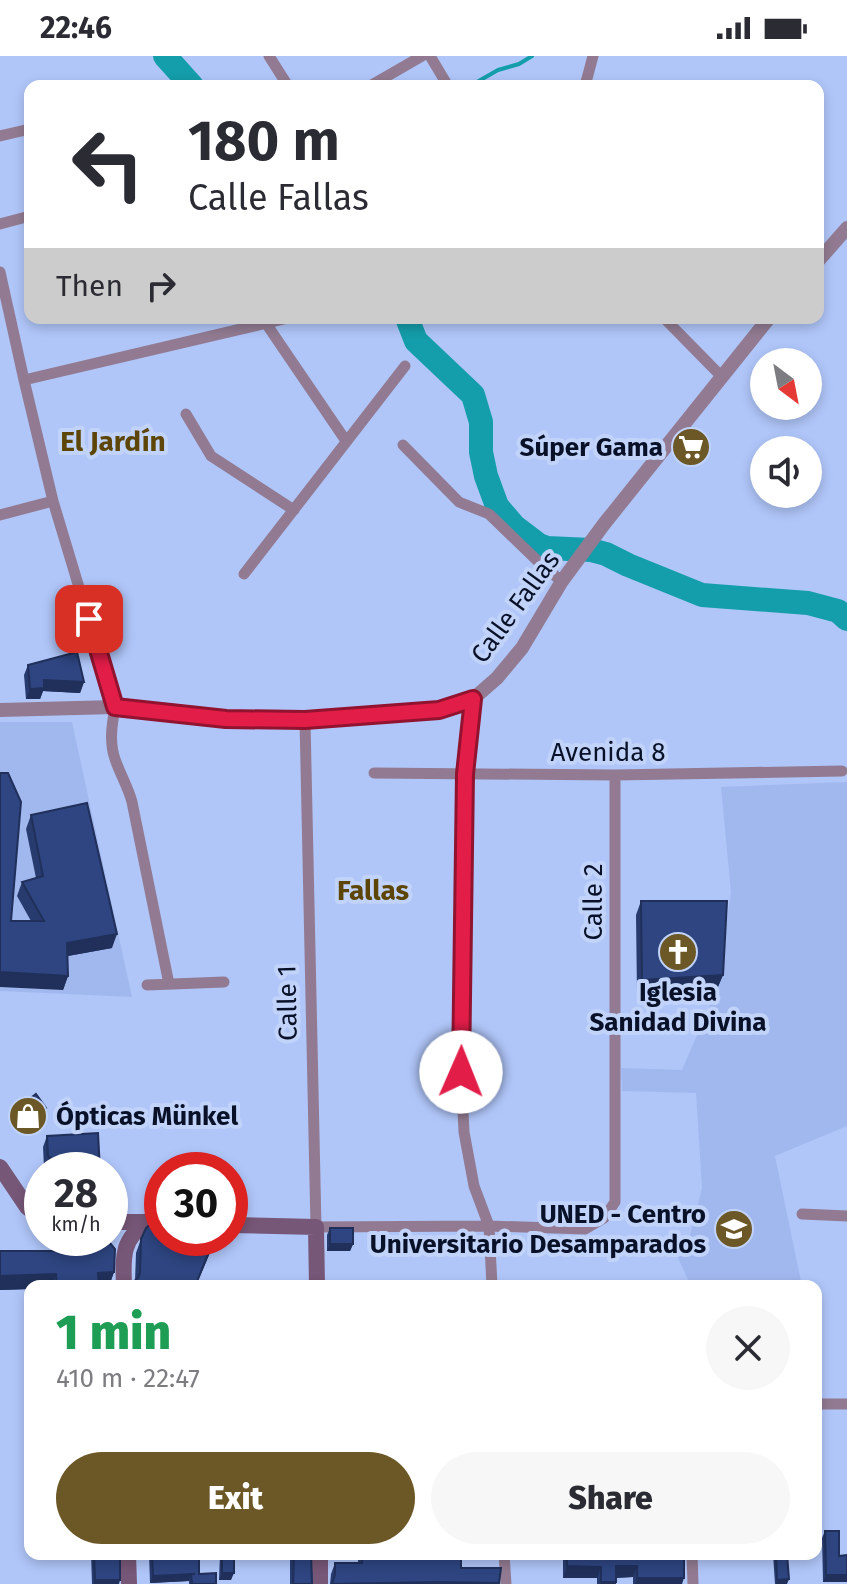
<!DOCTYPE html>
<html lang="en">
<head>
<meta charset="utf-8">
<style>
	body { margin:0; font-family:"Fira Sans",sans-serif; background:#f7f7f7; color:#2b2b33; height:100vh; display:flex; flex-direction:column; font-size:30px; white-space:nowrap }
	* { box-sizing:border-box; margin:0 }
	p { font-size:26px; color:#7c7c81 }
	.icon { flex:none; width:44px; height:44px; fill:none; stroke:currentColor; stroke-width:2; stroke-linecap:round; stroke-linejoin:round }
	.map { position:relative; flex:1; overflow:hidden }
	.panel { position:absolute; left:24px; top:1224px; width:798px; height:280px; display:flex; flex-direction:column; background:#fff; border-radius:16px; box-shadow:0 4px 12px #0003 }
	.panel>* { flex:none }
	.banner { position:absolute; left:24px; top:24px; width:800px; height:244px; border-radius:16px; box-shadow:0 4px 12px #0003; background:#fff; color:#2b2b33; overflow:hidden }
	.needle { width:52px; rotate:148deg }
	.tools { position:absolute; left:750px; top:292px; display:grid; gap:16px }
	.tools a { display:grid; place-items:center; width:72px; height:72px; border-radius:50%; background:#fff; box-shadow:0 4px 12px #0003; font-size:40px }
	.speed { position:absolute; left:24px; top:1096px; display:flex; gap:16px; font-size:40px; font-weight:700; text-align:center }
	.speed>* { display:grid; place-content:center; width:104px; height:104px; border-radius:50%; background:#fff; box-shadow:0 4px 12px #0003; line-height:1 }
	.speed small { font-size:20px; font-weight:400 }
	.speed .limit { border:12px solid #d22; background:#fff; color:#111 }
	.pin { position:absolute; display:grid; place-items:center; width:68px; height:68px; color:#fff; margin:-34px; border-radius:16px; box-shadow:0 4px 12px #0006 }
	.me { position:absolute; width:88px; margin:-44px; rotate:1deg; stroke-linejoin:round; filter:drop-shadow(0 0 6px #0008) }
	.turn { display:flex; align-items:center; gap:28px; height:168px; padding:0 32px; font-size:36px }
	.turn .icon { width:104px; height:104px; stroke-width:2.5 }
	.turn b { display:block; font-size:56px; line-height:68px }
	.then { display:flex; align-items:center; height:76px; padding:0 32px; background:#0003; gap:16px; font-size:30px }
	.round { display:grid; place-items:center; flex:none; width:84px; height:84px; border-radius:42px; background:#f7f7f7 }
	.summary { display:flex; align-items:center; justify-content:space-between; height:136px; padding:0 32px }
	h1 { font-size:48px; font-weight:800; line-height:60px; color:#1e9e55 }
	.button { display:flex; gap:16px; margin-top:auto; padding:16px 32px }
	.button a { flex:1; height:92px; border-radius:48px; background:#6c5726; color:#fff; font-size:32px; font-weight:800; line-height:92px; text-align:center }
	.button a+a { background:#f7f7f7; color:#2b2b33 }
	.status { display:flex; justify-content:space-between; align-items:center; height:56px; padding:0 40px; background:#fff; direction:ltr }
	.status svg { height:22px; fill:currentColor }
	.map>svg:first-child { display:block }
</style>
</head>
<body>
<div class="status"><b>22:46</b><svg viewBox="0 0 49 12"><path d="M0 12V9h3v3zM5 12V6h3v6zM10 12V3h3v9zM15 12V0h3v12zM26 1h20v11H26zM47 4h2v5h-2z"/></svg></div>
<div class="map">
<svg width="847" height="1528" viewBox="0 0 847 1528">
	<rect width="100%" height="100%" fill="#b0c6f9"/>
	<path fill="#a1b8ef" d="M0 666H72L132 941 0 935Z
		M847 726V1070L775 1100 802 1230H691L671 1187 690 1179 702 1132 696 1037 622 1035 621 1012 682 1014 717 933 731 836 721 731Z"/>
	<g fill="none" stroke-linecap="round" stroke-linejoin="round">
		<path stroke="#149daa" stroke-width="4" d="M470 30 498 14 519 8 532 0"/>
		<path stroke="#149daa" stroke-width="24" d="M165 0 192 30
			M407 262 416 285 473 339 481 366V396L486 420 497 450 514 470 539 489 547 492 591 494 606 498 628 509 702 539 808 547 838 555 847 563"/>
		<path stroke="#927b92" stroke-width="11" d="M269 0 288 30
			M430 0 448 30
			M370 30 422 0
			M585 30 593 0
			M0 80 30 73
			M0 168 30 160
			M0 216 24 324 53 445 115 651C112 668 109 686 115 703 120 718 128 731 132 746L169 928
			M664 262 721 320
			M263 263 346 385
			M24 324 288 262
			M186 358 211 400 294 454
			M403 389 459 446 489 458 546 513 562 525
			M0 459 53 445
			M244 518 405 310
			M473 643 465 718 461 1016 464 1076 474 1130 489 1170 492 1230
			M305 664 316 1171 489 1170 585 1173 604 1162 615 1146V719
			M374 717 615 719 842 715
			M147 929 224 926
			M802 1158 847 1160
			M816 1348H847
			M504 1498 506 1528
			M692 1498 693 1528"/>
		<path stroke="#927b92" stroke-width="14" d="M818 205 847 172
			M0 654 115 651 226 663 305 664 439 654 473 643 497 622 522 592 562 525 604 468 769 262"/>
		<path stroke="#775777" stroke-width="16" d="M0 1111 27 1151 42 1163
			M110 1166H162
			M230 1169 316 1171 317 1230
			M124 1230C123 1201 121 1184 148 1165
			M128 1498 129 1528
			M320 1498V1528"/>
	</g>
	<path fill="#283b6f" d="M28 609 84 626 80 637 43 635 40 643H26L24 619Z
		M31 759 112 892 68 900V920L63 934 11 865H31L17 840 22 826 36 822 26 773Z
		M641 845 723 919 717 933 637 938 636 859Z
		M15 1054 43 1059 22 1074 12 1061Z
		M47 1080 100 1114H48L44 1111 43 1091Z
		M330 1172 353 1188 350 1195H327V1179Z
		M162 1182H216L196 1230H131L132 1227 135 1225 136 1197 141 1183Z
		M58 1186 114 1216 109 1230H30V1233L0 1234 55 1195Z
		M825 1475 839 1500 847 1499V1526H823L822 1482Z
		M91 1498H120L119 1528H92Z
		M149 1498H199V1518L216 1528H189V1525L150 1527Z
		M220 1498H234L231 1524H219Z
		M290 1498H311L313 1528H290Z
		M358 1498H461V1512L499 1528H330L331 1518 335 1507H358Z
		M563 1498H684L682 1528H633V1521L616 1522V1528H597V1522H563Z
		M773 1498H787V1528H775Z"/>
	<path fill="#20305a" d="M44 624 84 626 80 637 43 635 40 643H26L30 633Z
		M117 878 112 892 62 901 67 887Z
		M0 916 68 920 63 934 0 931Z
		M723 919 717 933 637 938 642 924Z
		M46 1052 43 1059 22 1074 25 1067Z
		M330 1188H353L350 1195H327Z
		M114 1216 109 1230H94L98 1217Z
		M56 1218 52 1230H30V1233L0 1234V1220Z
		M567 1510 601 1511 597 1522H563Z
		M616 1510H637L633 1521 612 1522Z
		M222 1517H234L231 1524H219Z
		M191 1518 189 1525 150 1527 153 1520 195 1518Z
		M826 1519H847V1526H823Z
		M637 1522H684L682 1528H635Z
		M789 1523 787 1528H776L777 1524Z
		M95 1524H120L119 1528H94Z
		M436 1526 499 1528H348Z
		M601 1526H616V1528H600Z"/>
	<path fill="#2e4581" stroke="#20305a" stroke-width="2" d="M77 596 84 626 44 624V632L30 633 28 609Z
		M0 717H8L21 746 11 865H44L22 826 43 820 31 759 87 747 117 878 67 887 68 920 0 916Z
		M641 845H727L723 919 642 924Z
		M36 1038 46 1052 25 1067 15 1054Z
		M98 1077 100 1114H63L48 1100 47 1080Z
		M162 1163V1182H215L195 1230H132V1227L138 1222 140 1217 141 1183 146 1172 155 1164Z
		M330 1172H353V1188H330Z
		M61 1182H106L115 1193 114 1216 98 1217 99 1230H57L56 1218 0 1220V1195H58V1186Z
		M825 1475H839V1500L847 1499V1519H826Z
		M94 1498H120V1524H95Z
		M152 1498H199V1518L216 1517V1528H192L191 1518H195L153 1520Z
		M222 1498H234V1517H222Z
		M294 1498H311L312 1528H293Z
		M362 1498H461V1512H501L499 1527 436 1526 332 1528 335 1518V1507H362Z
		M567 1498H684V1522H637V1510H616V1526H601V1511L567 1510Z
		M776 1498H787L789 1523 777 1524Z"/>
	<g fill="none" stroke-linecap="round" stroke-linejoin="round">
		<g stroke="#92132f" stroke-width="20">
			<path id="route" d="M89 563 115 651 226 663 305 664 439 654 473 643 465 718 461 1016"/>
		</g>
		<use href="#route" stroke="#e11d48" stroke-width="14"/>
	</g>
	<defs>
		<g id="supermarket-disc" transform="scale(2)"><circle r="9.5" fill="#6c5726" stroke="#c2d3fa"/><path d="M-6-5.5h2.5l.6 2H6L4.5 2H-2.5L-4.4-4H-6ZM-1.5 3.2a1.3 1.3 0 1 0 .1 0ZM3 3.2a1.3 1.3 0 1 0 .1 0Z" fill="#fff"/></g>
		<g id="church-disc" transform="scale(2)"><circle r="9.5" fill="#6c5726" stroke="#c2d3fa"/><path d="M-1.2-6h2.4v3.5h3.3v2.4h-3.3V6h-2.4V-.1h-3.3v-2.4h3.3Z" fill="#fff"/></g>
		<g id="shop-disc" transform="scale(2)"><circle r="9.5" fill="#6c5726" stroke="#c2d3fa"/><path d="M-5-2.5h2.3a2.7 3.5 0 0 1 5.4 0H5L5.5 6h-11ZM-1.5-2.5h3a1.5 2.3 0 0 0-3 0Z" fill="#fff"/></g>
		<g id="university-disc" transform="scale(2)"><circle r="9.5" fill="#6c5726" stroke="#c2d3fa"/><path d="M0-5L7-2L0 1L-7-2ZM-4 1L0 2.5L4 1V4Q0 6-4 4Z" fill="#fff"/></g>
	</defs>
	<g fill-rule="evenodd">
		<use href="#supermarket-disc" x="691" y="391"/>
		<use href="#church-disc" x="678" y="896"/>
		<use href="#shop-disc" x="28" y="1060"/>
		<use href="#university-disc" x="734" y="1173"/>
	</g>
	<g text-anchor="middle" stroke-width="8" stroke-linejoin="round" paint-order="stroke">
		<g font-size="26" font-weight="bold" fill="#081127" stroke="#c2d3fa" text-anchor="end">
			<text x="663" y="400">Súper Gama</text>
			<text x="678" y="945" text-anchor="middle">Iglesia<tspan x="678" dy="30">Sanidad Divina</tspan></text>
			<text x="56" y="1069" text-anchor="start">Ópticas Münkel</text>
			<text x="706" y="1167">UNED - Centro<tspan x="706" dy="30">Universitario Desamparados</tspan></text>
		</g>
		<g font-size="26" fill="#081127" stroke="#c2d3fa">
			<text transform="translate(515 551) rotate(-54)" y="9">Calle Fallas</text>
			<text x="608" y="705">Avenida 8</text>
			<text transform="translate(593 846) rotate(-90)" y="9">Calle 2</text>
			<text transform="translate(287 947) rotate(-91)" y="9">Calle 1</text>
		</g>
		<g font-size="28" font-weight="bold" fill="#5c4506" stroke="#c2d3fa">
			<text x="113" y="395">El Jardín</text>
			<text x="373" y="844">Fallas</text>
		</g>
	</g>
</svg>
<div class="tools">
<a><svg class="needle" viewBox="-14 -14 28 28"><path d="M0-13l5 13h-10z" fill="#e53935"/><path d="M0 13l5-13h-10z" fill="#7c7c81"/></svg></a>
<a><svg class="icon" aria-label="sound" viewBox="0 0 24 24"><path d="M4 9h4l5-4v14l-5-4H4zM17 9q2 3 0 6"/></svg></a>
</div>
<div class="speed"><div>28<small>km/h</small></div><div class="limit">30</div></div>
<div class="pin" style="left:89px;top:563px;background:#d93025"><svg class="icon" aria-label="arrive" viewBox="0 0 24 24"><path d="M6 21V4h12l-3 4 3 4H6"/></svg></div>
<svg class="me" style="left:461px;top:1016px" viewBox="-20 -20 40 40"><circle r="19" fill="#fff"/><path d="M0-13L10 11 0 6-10 11z" fill="#e11d48"/></svg>
<div class="banner">
<div class="turn"><svg class="icon" aria-label="left" viewBox="0 0 24 24"><path d="M17 20v-9H6M10 6l-5 5 5 5"/></svg><div><b>180 m</b>Calle Fallas</div></div>
<div class="then">Then<svg class="icon" aria-label="right" viewBox="0 0 24 24"><path d="M7 20v-9h11M14 6l5 5-5 5"/></svg></div>
</div>
<section class="panel">
<div class="summary"><div><h1>1 min</h1><p>410 m · 22:47</p></div><a class="round"><svg class="icon" aria-label="close" viewBox="0 0 24 24"><path d="M6 6l12 12M18 6L6 18"/></svg></a></div>
<div class="button"><a>Exit</a><a>Share</a></div>
</section>
</div>
</body>
</html>
